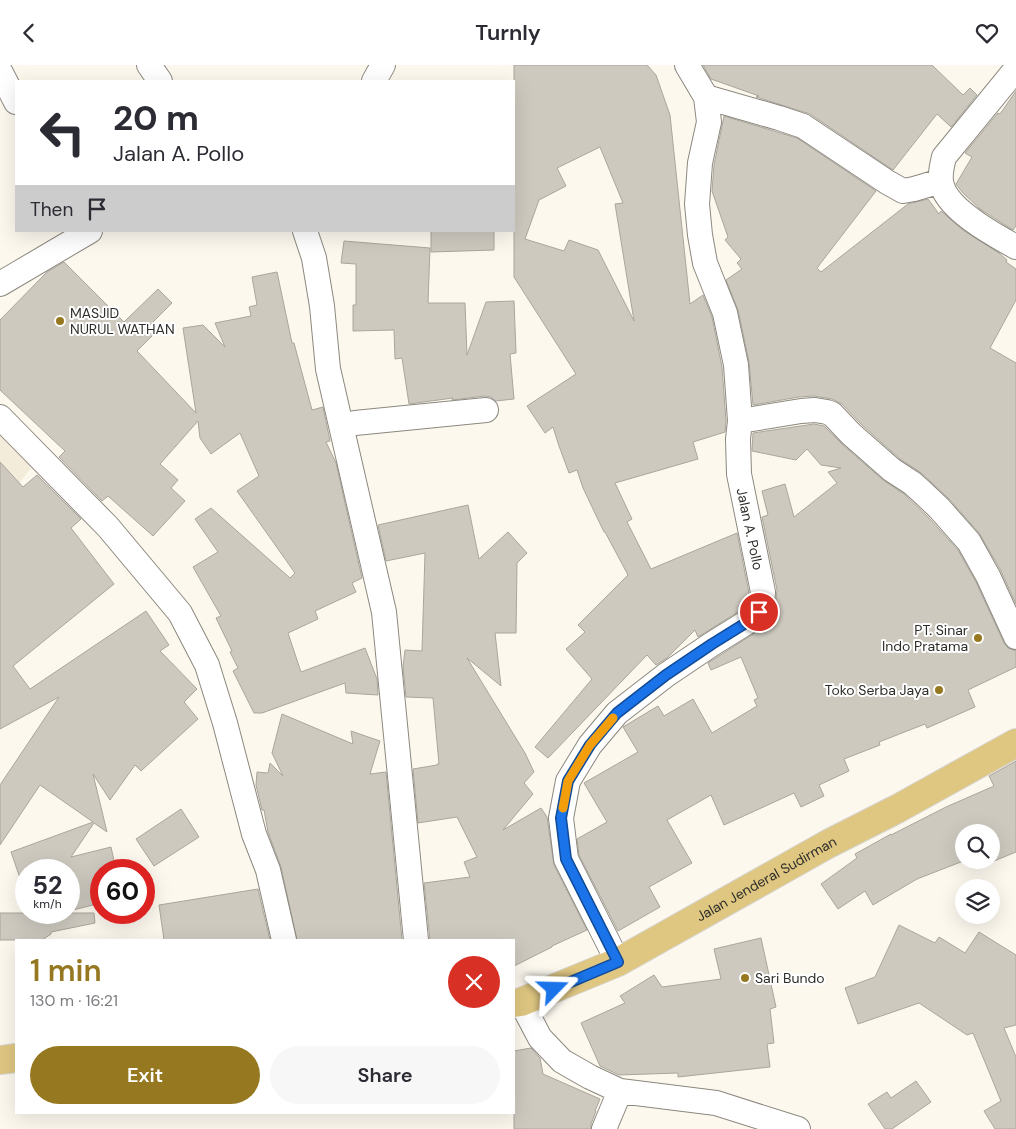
<!DOCTYPE html>
<html lang="en">
<head>
<meta charset="utf-8">
<style>
	body { margin:0; font-family:"DM Sans",sans-serif; background:#f7f7f7; color:#2b2b33; height:100vh; display:flex; flex-direction:column; font-size:19px; white-space:nowrap }
	* { box-sizing:border-box; margin:0 }
	p { font-size:16px; color:#7c7c81 }
	.icon { flex:none; width:28px; height:28px; fill:none; stroke:currentColor; stroke-width:2; stroke-linecap:round; stroke-linejoin:round }
	.map { position:relative; flex:1; overflow:hidden }
	.side { position:absolute; left:15px; top:874px; width:500px; height:175px; display:flex; flex-direction:column; background:#fff; border-radius:0px; box-shadow:0 5px 20px #0002 }
	.side>* { flex:none }
	.top-card { position:absolute; left:15px; top:15px; width:500px; height:152px; border-radius:0px; box-shadow:0 5px 20px #0002; background:#fff; color:#2b2b33; overflow:hidden }
	.buttons { position:absolute; left:955px; top:759px; display:grid; gap:10px }
	.buttons a { display:grid; place-items:center; width:45px; height:45px; border-radius:50%; background:#fff; box-shadow:0 5px 20px #0002; font-size:25px }
	.speed { position:absolute; left:15px; top:794px; display:flex; gap:10px; font-size:25px; font-weight:700; text-align:center }
	.speed>* { display:grid; place-content:center; width:65px; height:65px; border-radius:50%; background:#fff; box-shadow:0 5px 20px #0002; line-height:1 }
	.speed small { font-size:12px; font-weight:400 }
	.speed .limit { border:8px solid #d22; background:#fff; color:#111 }
	.pin { position:absolute; display:grid; place-items:center; width:42px; height:42px; color:#fff; margin:-21px; border:2px solid #fff; border-radius:50%; box-shadow:0 1px 5px #0007 }
	.me { position:absolute; width:55px; margin:-28px; rotate:68deg; stroke-linejoin:round; filter:drop-shadow(0 0 4px #0008) }
	.turn { display:flex; align-items:center; gap:18px; height:105px; padding:0 15px; font-size:22px }
	.turn .icon { width:65px; height:65px; stroke-width:2.5 }
	.turn b { display:block; font-size:35px; line-height:42px }
	.then { display:flex; align-items:center; height:48px; padding:0 15px; background:#0003; gap:10px; font-size:19px }
	.round { display:grid; place-items:center; flex:none; width:52px; height:52px; border-radius:26px; background:#f7f7f7 }
	.overview { display:flex; align-items:center; justify-content:space-between; height:85px; padding:0 15px }
	h1 { font-size:30px; font-weight:600; line-height:38px; color:#967821 }
	.cta { display:flex; gap:10px; margin-top:auto; padding:10px 15px }
	.cta a { flex:1; height:58px; border-radius:30px; background:#967821; color:#fff; font-size:20px; font-weight:600; line-height:58px; text-align:center }
	.cta a+a { background:#f7f7f7; color:#2b2b33 }
	header { display:flex; justify-content:space-between; align-items:center; height:65px; padding:0 15px; background:#fff; font-size:22px; font-weight:600 }
	.map>svg:first-child { display:block }
</style>
</head>
<body>
<header><svg class="icon" aria-label="back" viewBox="0 0 24 24"><path d="M15 5l-7 7 7 7"/></svg>Turnly<svg class="icon" aria-label="heart" viewBox="0 0 24 24"><path d="M12 20l-8-8c-3-5 5-10 8-4 3-6 11-1 8 4z"/></svg></header>
<div class="map">
<svg width="1016" height="1064" viewBox="0 0 1016 1064">
	<rect width="100%" height="100%" fill="#fcf8ee"/>
	<path fill="#f3ecdb" d="M0 367 31 403 12 427 0 436Z"/>
	<path fill="#cdc9bf" stroke="#aaa69d" fill-rule="evenodd" d="M514 0H647L656 10 670 50 690 239 703 230 712 252 722 302 726 356 725 367 693 377 698 394 615 418 632 454 627 457 651 504 737 468 749 528 747 539 741 545 698 572 695 565 667 593 656 600 647 590 548 693 535 682 592 614 566 584 585 567 578 560 628 510 605 467H604L583 423 577 405 569 408 559 381 553 362 545 368 527 341 576 309 514 212ZM600 82 623 138 615 139 634 256 598 185 569 175 564 186 525 174 539 135 566 121 557 103Z
		M703 0H932L963 30 970 23 977 30 951 62 937 49 893 105 810 49 756 32 759 31 711 14Z
		M1016 26V161L1013 165 980 144 962 127 956 119 972 92 965 88 998 48 1000 49Z
		M724 51 797 73 876 126 817 203 821 207 908 139 928 134 939 149 941 146 963 165 999 188 1007 195 1006 197 1016 204V235L990 283 1016 298V539L1000 504 979 468 949 434 930 416 920 407 900 394 861 359 842 339 832 334 814 331 799 332 753 340 749 297 738 245 726 215 742 204 737 198 741 194 725 175 728 172 712 126 714 100Z
		M431 166H494V185L431 187Z
		M344 176 430 183 428 238H465L467 290 486 237 514 236 516 288 510 289 514 334 496 336 491 332 485 331 452 335 453 333 409 339 402 293 395 294 394 265 353 266V240H356V199L341 198Z
		M64 197 124 257 158 224 172 238 139 271 155 268 137 286 196 348 183 263 203 260 225 282 215 258 251 251 249 242 257 240 252 212 277 207 292 278H294L312 345 323 342 330 376 326 377 336 398 362 513 352 518 356 527 315 546 318 554 288 568 301 607 365 583 377 614 378 630 346 628 345 618 262 648H254L233 606 238 603 230 587 232 586 216 553 221 551 193 502 218 487 195 454 211 443 290 513 295 508 237 426 259 411 240 368 211 389 200 373 198 356 160 399 178 415 171 423 185 436 153 471 108 431 102 436 59 392 65 386 0 325V255L47 207Z
		M814 359 824 361 842 379 883 415 904 429 929 453 958 485 976 517 1004 578 1008 583 1016 586V602L968 625 975 642 927 663 925 659 879 677 880 680 844 694 849 706 819 720 824 731 801 742 794 728 724 760 711 730 667 755 692 798 649 822 660 842 618 866 579 790 577 774 607 757 584 718 638 687 623 662 658 641 664 651 693 634 712 668 757 641 754 635 758 633 741 592 711 605 708 598 758 566 768 557 775 544 777 525 762 452 768 450 762 426 785 419 794 452 837 418 828 407 841 403 821 400 807 384 796 395 752 386 753 368Z
		M0 397 23 422 37 410 81 454 71 463 114 519 13 601 30 624 146 546 169 580 160 586 197 624 184 637 198 654 141 706 135 700 110 735 93 709 107 767 94 758 71 792 111 782 116 805H101V838L69 846V805H26V811L20 813 11 787 93 757 40 720 0 780V720L59 632 0 664Z
		M468 440 479 494 508 467 527 488 517 498 516 568H495L501 621 467 593 525 688 534 707 524 718 533 729 503 765 541 743 547 752 554 800 587 865 552 881V882L514 901V875H430L424 818 470 812 464 797 477 792 457 752 418 758 413 704 437 700V699H439L433 633 406 632 403 602 405 585 422 586 425 488 386 496 378 460Z
		M282 649 353 679 351 666 380 676 370 709 386 707 402 875H297L281 802 268 767 264 745H262L256 720 257 707 268 708 270 698 283 711 272 688Z
		M1016 696V787L977 803 973 795H991V768H964V795H966L917 814 873 840 865 826 838 844 821 819 857 793 855 789 891 769V770L946 742 994 721 989 711Z
		M181 744 199 772 154 801 136 774Z
		M258 824 270 875H164L159 840Z
		M0 848H94L95 858 51 867V869L42 875H0Z
		M899 860 935 878 939 872 965 888 979 867 1016 890V960L1004 963 1016 992V1064H995L984 1046 1001 1036 973 968 967 970 919 938 858 959 845 923 875 912Z
		M761 873 776 942 770 944 774 978 767 979 770 1002 678 1012V1008L619 1010 600 1001 581 958 625 938 620 931 654 910 662 922 721 914 714 884Z
		M531 983 540 993 543 1009 600 1034 595 1046H596L591 1059V1064H514V986Z
		M916 1016 931 1037 892 1064H885L868 1039 887 1027 891 1033Z"/>
	<g fill="none" stroke-linecap="round" stroke-linejoin="round">
		<g stroke="#8c887f" stroke-width="26">
			<path id="minor" d="M149 0 160 16
				M1016 4 944 92C942 100 940 109 941 116 944 143 994 170 1016 182
				M0 6 16 37
				M374 16 383 0
				M706 32 779 53 803 61 887 117 903 126 914 124 941 116
				M305 166 314 193 322 241 328 304 384 547 416 875
				M0 219 90 166
				M0 352 108 462 180 548 207 600 225 658 254 769 268 805 284 875
				M740 356 801 346 815 345 827 347 832 349 851 369 892 405 912 418 921 426 939 443 969 477 988 511 1016 572
				M342 360 355 358 486 345
				M618 897 566 794 561 753 568 716 590 680 617 648 666 610 712 579 749 556 759 547 762 539 763 527 739 409 738 374 740 356 736 300 725 248 705 198 700 170 697 139 700 98 709 57 706 32 687 0
				M521 937 540 973 562 996 590 1012 620 1026 716 1038 798 1064
				M604 1064 620 1026"/>
		</g>
		<g stroke="#d5d5d4" stroke-width="30">
			<g id="primary">
				<path id="s1" d="M514 938 521 937 618 897 828 779 897 744 1016 678"/>
				<path d="M0 995 16 993"/>
			</g>
		</g>
		<use href="#minor" stroke="#fff" stroke-width="24"/>
		<use href="#primary" stroke="#dfc782" stroke-width="28"/>
	</g>
	<g fill="none" stroke-linecap="round" stroke-linejoin="round">
		<g stroke="#114b97" stroke-width="12">
			<path id="route" d="M554 924 618 897 566 794 561 753 568 716 590 680 617 648 666 610 712 579 749 556 759 547"/>
		</g>
		<use href="#route" stroke="#1a73e8" stroke-width="9"/>
		<path stroke="#f59e0b" stroke-width="9" d="M563 743 568 716 590 680 613 653"/>
	</g>
	<g fill="#967821" stroke="#fff" stroke-width="2">
		<circle cx="60" cy="256" r="5"/>
		<circle cx="978" cy="573" r="5"/>
		<circle cx="939" cy="625" r="5"/>
		<circle cx="745" cy="913" r="5"/>
	</g>
	<g text-anchor="middle" stroke-width="4" stroke-linejoin="round" paint-order="stroke">
		<g font-size="14" fill="#2e2d29" stroke="#fff" text-anchor="start">
			<text x="70" y="253">MASJID<tspan x="70" dy="16">NURUL WATHAN</tspan></text>
			<text x="968" y="570" text-anchor="end">PT. Sinar<tspan x="968" dy="16">Indo Pratama</tspan></text>
			<text x="929" y="630" text-anchor="end">Toko Serba Jaya</text>
			<text x="755" y="918">Sari Bundo</text>
		</g>
		<g font-size="14" fill="#2e2d29" stroke="#fff">
			<text transform="translate(750 464) rotate(78)" y="5">Jalan A. Pollo</text>
			<text dy="5" stroke="none"><textPath href="#s1" startOffset="282">Jalan Jenderal Sudirman</textPath></text>
		</g>
	</g>
</svg>
<div class="buttons">
<a><svg class="icon" aria-label="search" viewBox="0 0 24 24"><circle cx="10" cy="10" r="6"/><path d="M15 15l6 6"/></svg></a>
<a><svg class="icon" aria-label="layers" viewBox="0 0 24 24"><path d="M12 4l9 5-9 5-9-5zM3 14l9 5 9-5"/></svg></a>
</div>
<div class="speed"><div>52<small>km/h</small></div><div class="limit">60</div></div>
<div class="pin" style="left:759px;top:547px;background:#d93025"><svg class="icon" aria-label="arrive" viewBox="0 0 24 24"><path d="M6 21V4h12l-3 4 3 4H6"/></svg></div>
<svg class="me" style="left:554px;top:924px" viewBox="-20 -20 40 40"><path d="M0-17L14 15 0 8-14 15z" fill="#1a73e8" stroke="#fff" stroke-width="4"/></svg>
<div class="top-card">
<div class="turn"><svg class="icon" aria-label="left" viewBox="0 0 24 24"><path d="M17 20v-9H6M10 6l-5 5 5 5"/></svg><div><b>20 m</b>Jalan A. Pollo</div></div>
<div class="then">Then<svg class="icon" aria-label="arrive" viewBox="0 0 24 24"><path d="M6 21V4h12l-3 4 3 4H6"/></svg></div>
</div>
<section class="side">
<div class="overview"><div><h1>1 min</h1><p>130 m · 16:21</p></div><a class="round" style="background:#d93025;color:#fff"><svg class="icon" aria-label="close" viewBox="0 0 24 24"><path d="M6 6l12 12M18 6L6 18"/></svg></a></div>
<div class="cta"><a>Exit</a><a>Share</a></div>
</section>
</div>
</body>
</html>
